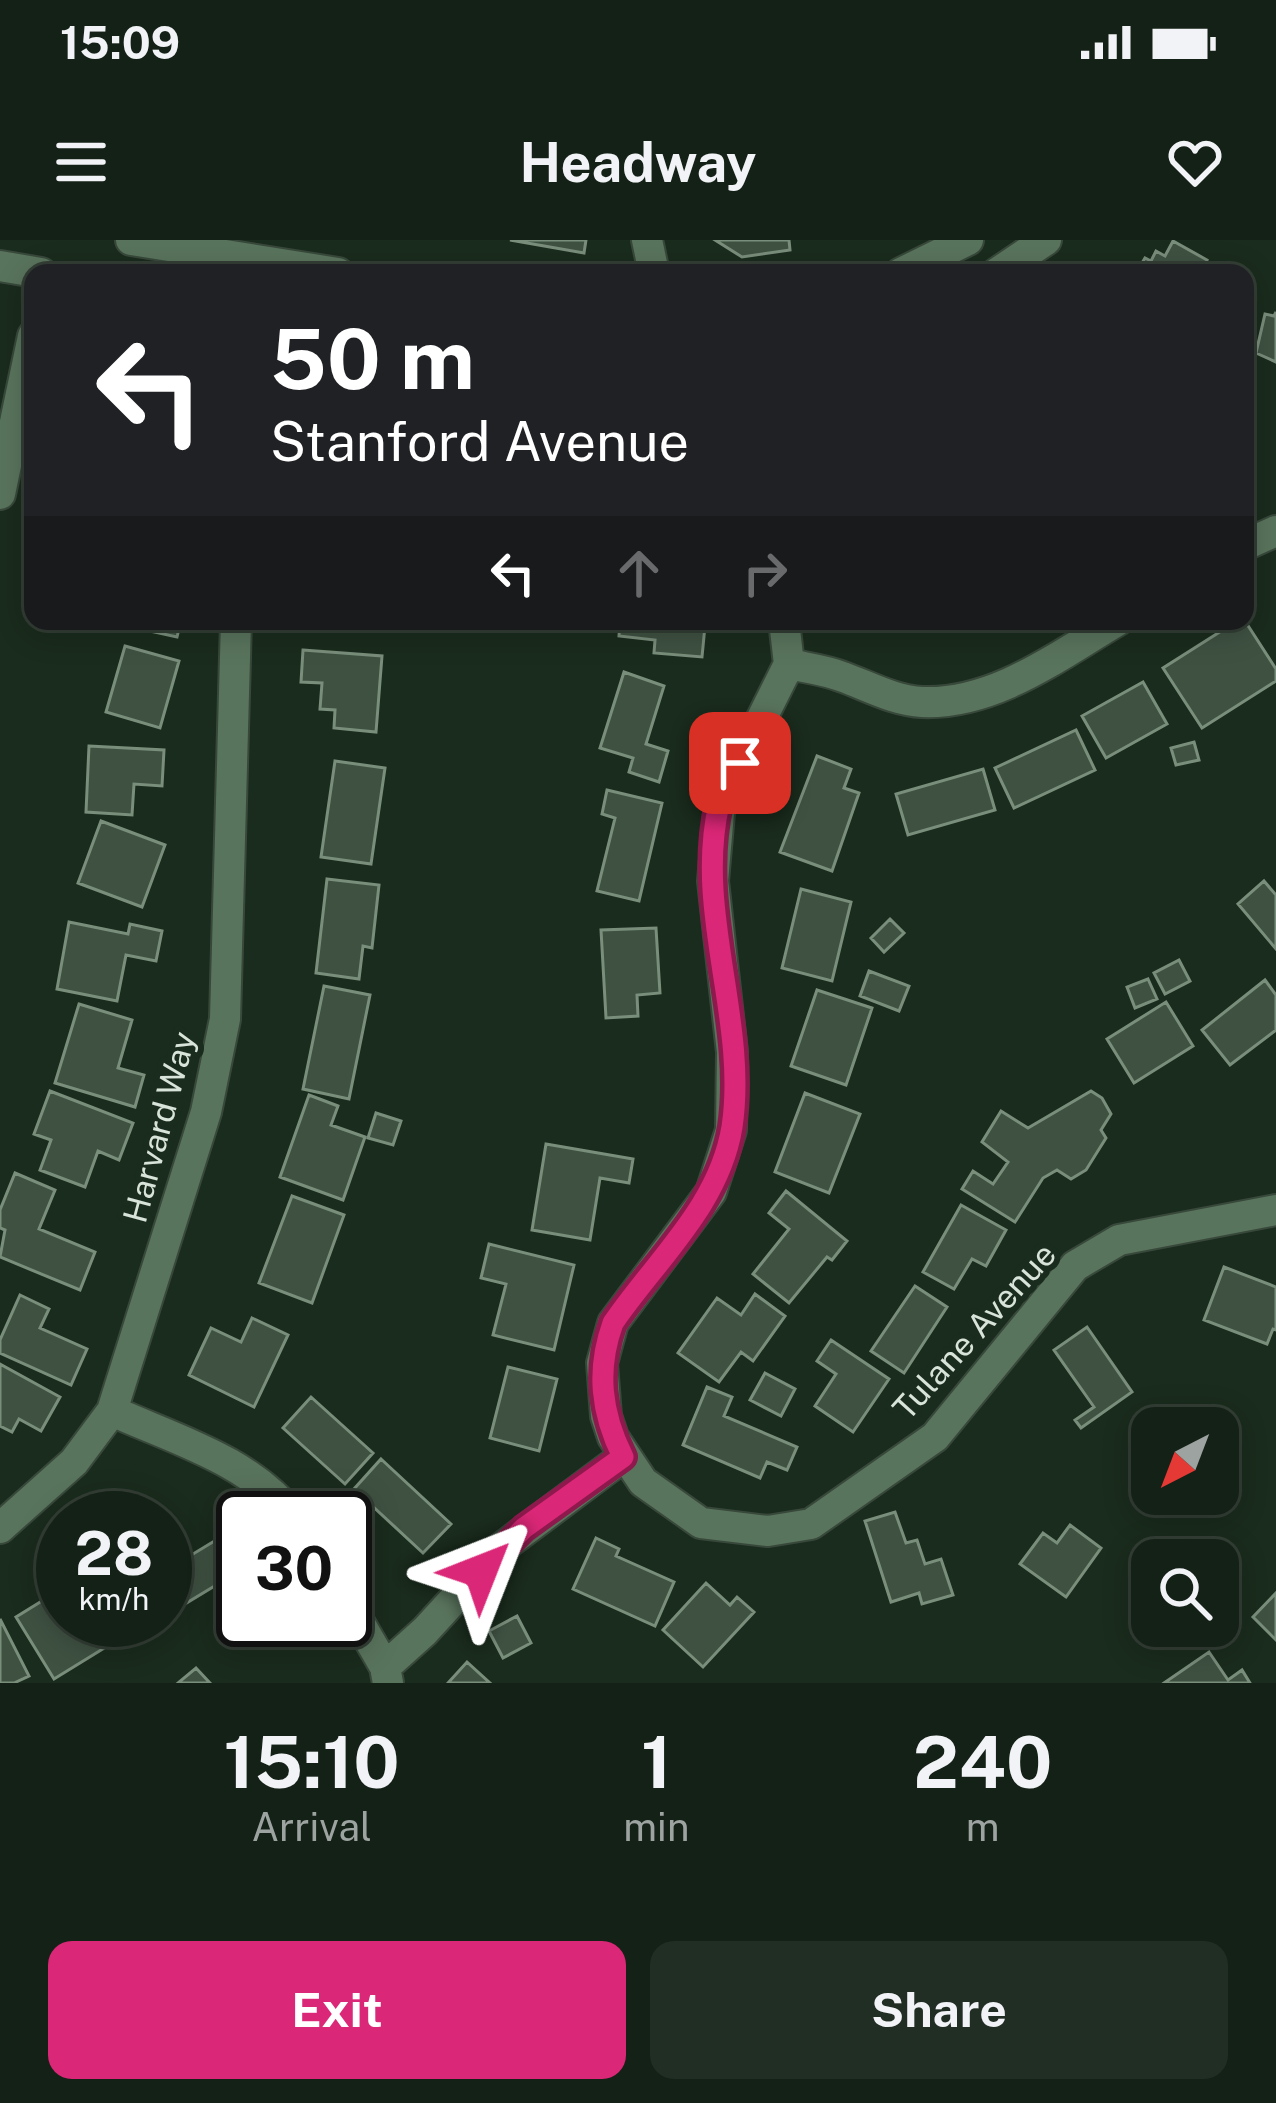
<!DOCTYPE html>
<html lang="en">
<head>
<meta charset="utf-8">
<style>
	body { margin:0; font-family:"Public Sans",sans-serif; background:#212e23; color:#f1f3f6; height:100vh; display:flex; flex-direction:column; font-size:45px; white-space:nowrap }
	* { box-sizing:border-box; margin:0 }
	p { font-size:39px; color:#9da3a1 }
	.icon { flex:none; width:66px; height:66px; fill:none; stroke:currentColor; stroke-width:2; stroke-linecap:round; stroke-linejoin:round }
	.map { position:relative; height:1443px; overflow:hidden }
	.drawer { display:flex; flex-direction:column; background:#142116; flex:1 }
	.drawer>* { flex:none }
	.guide { position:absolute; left:24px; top:24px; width:1230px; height:366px; border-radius:24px; box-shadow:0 6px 30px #0003,0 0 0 3px #333e35; background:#202124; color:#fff; overflow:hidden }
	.needle { width:78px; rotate:222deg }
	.fabs { position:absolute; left:1131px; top:1167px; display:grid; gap:24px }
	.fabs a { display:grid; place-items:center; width:108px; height:108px; border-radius:24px; background:#142116; box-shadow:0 6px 30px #0003,0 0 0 3px #333e35; font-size:60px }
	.speed { position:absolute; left:36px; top:1251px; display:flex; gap:24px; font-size:60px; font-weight:700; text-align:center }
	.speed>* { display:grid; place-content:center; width:156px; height:156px; border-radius:50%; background:#142116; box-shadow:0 6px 30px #0003,0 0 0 3px #333e35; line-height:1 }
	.speed small { font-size:30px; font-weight:400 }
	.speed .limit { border:6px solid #111; border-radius:18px; background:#fff; color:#111 }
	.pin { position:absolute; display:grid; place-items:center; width:102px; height:102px; color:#fff; margin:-51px; border-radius:24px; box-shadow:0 6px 18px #0006 }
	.me { position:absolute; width:132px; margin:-66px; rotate:45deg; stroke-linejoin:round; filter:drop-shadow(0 0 9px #0008) }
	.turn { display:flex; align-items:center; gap:42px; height:252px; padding:0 48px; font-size:54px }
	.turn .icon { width:156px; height:156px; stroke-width:2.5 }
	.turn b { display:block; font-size:84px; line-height:102px }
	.lanes { display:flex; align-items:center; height:114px; padding:0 48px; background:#0003; justify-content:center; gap:60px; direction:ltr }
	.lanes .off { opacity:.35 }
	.eta { display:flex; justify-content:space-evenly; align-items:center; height:204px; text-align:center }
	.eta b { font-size:72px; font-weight:700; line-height:84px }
	.action { display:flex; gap:24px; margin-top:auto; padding:24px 48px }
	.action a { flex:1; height:138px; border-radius:24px; background:#db2777; color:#fff; font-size:48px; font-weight:700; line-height:138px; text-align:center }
	.action a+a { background:#212e23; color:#f1f3f6 }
	.status { display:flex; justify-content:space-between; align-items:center; height:84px; padding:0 60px; background:#142116; direction:ltr }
	.status svg { height:33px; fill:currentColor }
	header { display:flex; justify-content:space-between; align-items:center; height:156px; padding:0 48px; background:#142116; font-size:54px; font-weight:700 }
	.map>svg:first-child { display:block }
</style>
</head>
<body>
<div class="status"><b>15:09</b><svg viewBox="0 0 49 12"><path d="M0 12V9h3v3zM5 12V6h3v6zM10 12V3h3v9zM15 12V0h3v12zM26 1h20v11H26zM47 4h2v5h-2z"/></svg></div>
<header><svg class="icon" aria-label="menu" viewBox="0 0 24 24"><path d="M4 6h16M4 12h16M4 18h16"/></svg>Headway<svg class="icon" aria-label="heart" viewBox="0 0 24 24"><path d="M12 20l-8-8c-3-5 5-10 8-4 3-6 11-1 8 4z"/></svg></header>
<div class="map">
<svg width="1276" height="1443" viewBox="0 0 1276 1443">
	<rect width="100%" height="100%" fill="#1a2c1d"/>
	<path fill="#3f5242" stroke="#7a8e7c" stroke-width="3" d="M510 0H586L584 13Z
		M715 0H789L790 10 742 17Z
		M1173 1 1207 20 1200 33H1136L1145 18 1151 21 1156 11 1165 16Z
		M1276 72V122L1256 113 1265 74 1274 76Z
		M133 381H181L177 397 131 387Z
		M620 381H680L705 386 702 417 654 413 655 400 619 396Z
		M1237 381H1245L1276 429V441L1202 488 1163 428Z
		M125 406 179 421 160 488 106 472Z
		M303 410 382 416 376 492 334 488 335 470 320 469 322 443 301 442Z
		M624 432 664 446 646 504 668 511 659 542 629 532 633 518 600 508Z
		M1143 442 1167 484 1106 518 1082 476Z
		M1076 490 1095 530 1014 568 995 528Z
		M1194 502 1199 520 1176 525 1171 508Z
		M89 506 164 510 162 546 134 544 132 575 86 572Z
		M817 516 851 529 844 548 859 553 832 631 780 612Z
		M335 521 385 528 371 624 321 617Z
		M983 529 995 570 908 595 896 554Z
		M607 550 662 563 639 661 597 651 615 578 602 574Z
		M101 581 165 605 142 667 78 643Z
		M327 639 379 645 372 708 363 706 359 739 316 733Z
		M1264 641 1276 655V709L1238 664Z
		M801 649 851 662 832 741 782 728Z
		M890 679 904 693 884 712 871 698Z
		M69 682 128 694 130 684 162 691 156 721 126 715 117 761 57 749Z
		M656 688 660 753 637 755 638 776 606 778 601 690Z
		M1179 720 1190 741 1165 754 1154 733Z
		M869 731 909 746 899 771 860 756Z
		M1148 739 1157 759 1135 768 1127 747Z
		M1265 740 1276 755V790L1230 825 1202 790Z
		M324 746 370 755 349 859 303 849Z
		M817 750 872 768 846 845 791 826Z
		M1166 762 1193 806 1134 843 1107 799Z
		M79 764 132 780 118 828 144 835 135 867 55 843Z
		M50 851 133 883 119 920 98 911 85 947 40 930 51 900 34 894Z
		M1091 851 1102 858 1111 874 1101 890 1106 898 1086 930 1071 939 1057 930 1043 938 1015 982 962 949 973 931 993 944 1008 922 982 902 1001 871 1028 888Z
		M805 853 860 874 829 953 775 932Z
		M309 855 338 866 331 885 365 897 343 960 280 937Z
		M376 873 401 881 393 905 368 898Z
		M546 904 633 919 629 943 600 938 590 1000 532 990Z
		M15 933 55 950 39 989 95 1012 80 1050 0 1017 5 990 0 988V970Z
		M786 951 847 1001 832 1020 827 1017 789 1063 753 1034 789 989 769 973Z
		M292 956 344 975 312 1063 259 1043Z
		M961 965 1006 990 986 1026 972 1019 954 1049 923 1032Z
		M489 1004 574 1025 554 1110 493 1095 506 1044 481 1038Z
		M1224 1027 1276 1047V1090L1273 1089 1267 1104 1204 1080Z
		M915 1046 947 1067 904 1133 871 1111Z
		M755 1054 785 1076 753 1121 741 1112 719 1142 678 1113 717 1058 741 1075Z
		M20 1055 49 1069 40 1088 87 1109 71 1145 0 1113V1100Z
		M252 1078 288 1095 254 1167 189 1135 211 1088 241 1102Z
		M1087 1087 1132 1152 1081 1188 1075 1180 1094 1167 1054 1110Z
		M831 1100 889 1139 853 1192 815 1166 836 1134 817 1121Z
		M0 1124 60 1157 41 1191 19 1179 12 1192 0 1186Z
		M508 1127 557 1139 539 1211 490 1198Z
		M765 1133 795 1149 781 1176 750 1160Z
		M707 1147 732 1157 724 1176 797 1207 787 1230 767 1222 760 1238 683 1205Z
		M311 1157 373 1213 345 1244 283 1188Z
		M381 1219 451 1284 423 1313 354 1249Z
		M895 1272 906 1303 917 1300 925 1324 941 1319 953 1355 922 1364 919 1353 891 1362 865 1281Z
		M1070 1285 1101 1308 1066 1357 1020 1324 1043 1293 1057 1303Z
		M221 1297 241 1330 165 1376V1331Z
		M596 1298 619 1309 616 1316 674 1342 655 1386 573 1349Z
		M706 1343 730 1365 737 1357 754 1372 703 1427 663 1390Z
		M63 1348V1380H100L114 1402 54 1439 16 1377Z
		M1276 1353V1400L1253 1377Z
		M517 1376 531 1403 503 1418 489 1391Z
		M0 1379 29 1436 14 1443H0Z
		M1209 1412 1228 1440 1242 1430 1250 1443H1164Z
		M467 1422 490 1443H448Z
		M196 1428 210 1443H178Z"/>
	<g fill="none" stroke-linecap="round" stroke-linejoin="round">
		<g stroke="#38493b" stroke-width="34">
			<path id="minor" d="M131 0 338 33
				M647 0 654 33
				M0 26 41 33
				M901 33 968 0
				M997 33 1046 0
				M0 254 33 96
				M1245 305 1276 291
				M784 381 789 424 720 562 713 641 732 812 731 890 711 952 613 1083 602 1123 606 1176 613 1197 643 1242 701 1283 768 1291 811 1284 935 1197 1075 1026 1119 1000 1276 970
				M789 424C807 428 826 430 843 437 868 446 895 461 922 462 994 465 1058 416 1117 381
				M112 1171C174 1199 252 1221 294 1278
				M0 1288 74 1222 112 1171 206 872 225 779 236 381
				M345 1358 385 1427 388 1443
				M385 1427 425 1391 500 1309 623 1217"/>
		</g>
		<use href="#minor" stroke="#59745d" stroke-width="30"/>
	</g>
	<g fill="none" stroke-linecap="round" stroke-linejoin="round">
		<g stroke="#8e194d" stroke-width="30">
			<path id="route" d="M481 1331 524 1288 623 1217C601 1173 596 1130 613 1083 656 1020 719 966 732 887 748 780 694 672 719 564 723 550 733 536 740 523"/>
		</g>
		<use href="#route" stroke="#db2777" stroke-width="21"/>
	</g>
	<g text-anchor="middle" stroke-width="12" stroke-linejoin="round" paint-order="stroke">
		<g font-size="33" fill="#d8e3d9" stroke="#1a2c1d">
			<text transform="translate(159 887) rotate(-75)" y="12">Harvard Way</text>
			<text transform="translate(974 1091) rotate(-48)" y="12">Tulane Avenue</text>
		</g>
	</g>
</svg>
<div class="fabs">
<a><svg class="needle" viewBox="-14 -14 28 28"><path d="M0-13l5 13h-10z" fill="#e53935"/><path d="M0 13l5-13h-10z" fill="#9da3a1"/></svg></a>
<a><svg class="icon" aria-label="search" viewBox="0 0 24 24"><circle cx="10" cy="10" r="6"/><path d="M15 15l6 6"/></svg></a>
</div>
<div class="speed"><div>28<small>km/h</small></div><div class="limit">30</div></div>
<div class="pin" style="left:740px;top:523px;background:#d93025"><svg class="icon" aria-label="arrive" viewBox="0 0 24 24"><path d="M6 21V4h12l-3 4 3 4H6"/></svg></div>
<svg class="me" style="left:481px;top:1331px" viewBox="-20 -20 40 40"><path d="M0-17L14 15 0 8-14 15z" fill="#db2777" stroke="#fff" stroke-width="4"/></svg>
<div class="guide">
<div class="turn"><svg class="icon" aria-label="left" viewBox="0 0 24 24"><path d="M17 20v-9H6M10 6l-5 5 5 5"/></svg><div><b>50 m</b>Stanford Avenue</div></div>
<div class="lanes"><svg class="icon" aria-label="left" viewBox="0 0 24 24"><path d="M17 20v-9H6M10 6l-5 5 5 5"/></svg><svg class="icon off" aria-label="ahead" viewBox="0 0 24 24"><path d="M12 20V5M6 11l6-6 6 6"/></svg><svg class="icon off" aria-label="right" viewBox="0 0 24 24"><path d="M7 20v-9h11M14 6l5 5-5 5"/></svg></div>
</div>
</div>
<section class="drawer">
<div class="eta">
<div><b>15:10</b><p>Arrival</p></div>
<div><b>1</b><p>min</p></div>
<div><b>240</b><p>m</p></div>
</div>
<div class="action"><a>Exit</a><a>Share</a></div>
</section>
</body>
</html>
